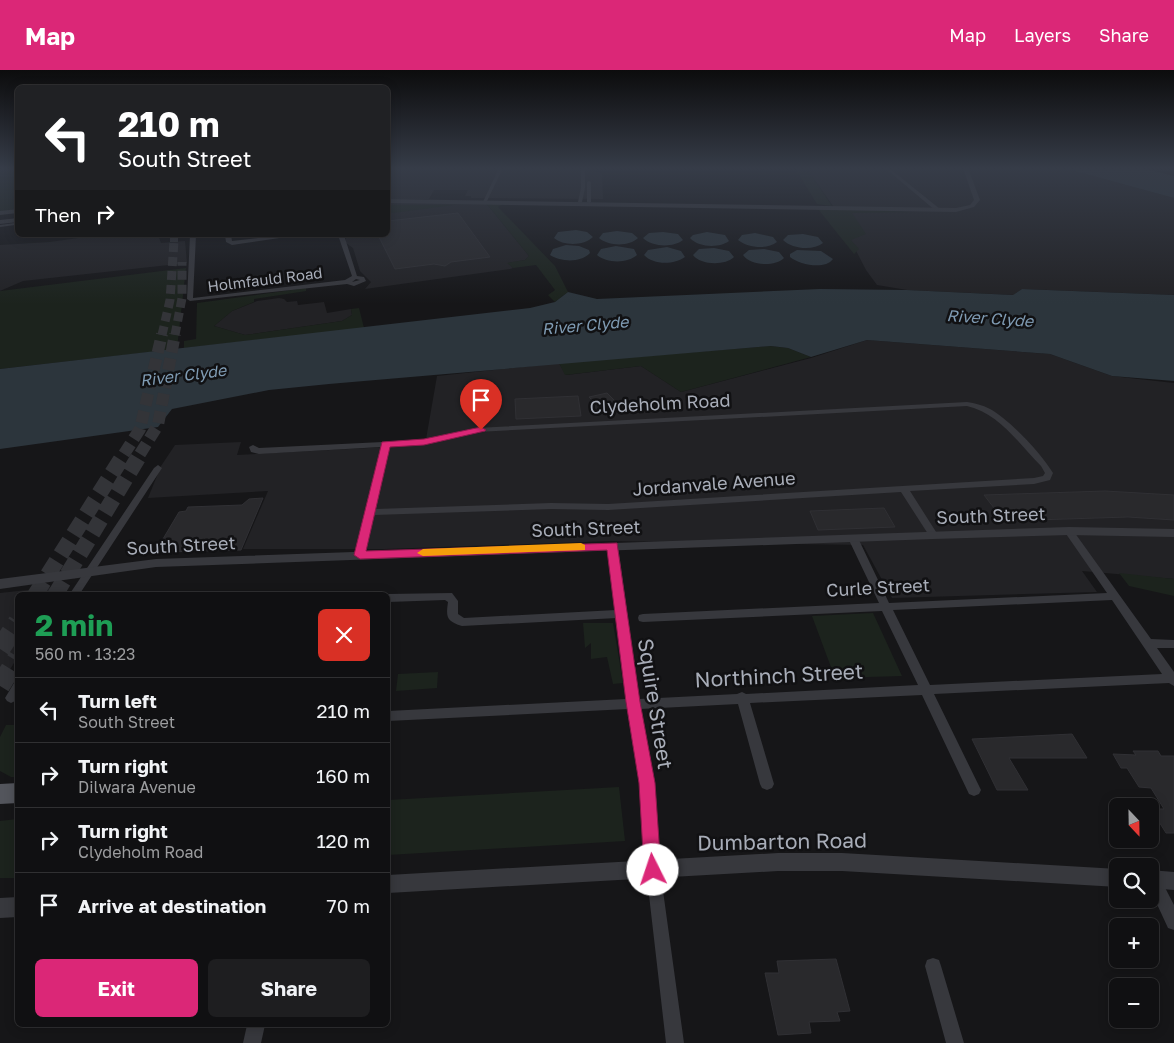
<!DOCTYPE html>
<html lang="en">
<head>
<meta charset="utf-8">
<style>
	body { margin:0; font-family:"Golos Text",sans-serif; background:#1e1e20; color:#f1f3f6; height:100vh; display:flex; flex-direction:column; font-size:19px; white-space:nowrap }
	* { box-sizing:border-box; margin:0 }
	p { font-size:16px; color:#9c9d9f }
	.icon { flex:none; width:28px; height:28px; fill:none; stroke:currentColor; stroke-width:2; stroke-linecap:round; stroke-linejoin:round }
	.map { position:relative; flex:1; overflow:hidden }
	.side { position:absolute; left:15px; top:522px; width:375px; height:435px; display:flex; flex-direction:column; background:#101012; border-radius:8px; box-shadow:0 2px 12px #0003,0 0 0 1px #303032 }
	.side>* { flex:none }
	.banner { position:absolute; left:15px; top:15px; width:375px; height:152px; border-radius:8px; box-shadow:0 2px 12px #0003,0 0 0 1px #303032; background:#202124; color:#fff; overflow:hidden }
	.needle { width:32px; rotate:158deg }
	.tools { position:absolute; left:1109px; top:728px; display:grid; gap:10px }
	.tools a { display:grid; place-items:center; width:50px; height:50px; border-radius:8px; background:#101012; box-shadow:0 2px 12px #0003,0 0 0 1px #303032; font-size:25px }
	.pin { position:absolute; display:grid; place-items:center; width:42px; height:42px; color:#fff; margin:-51px -21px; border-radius:50% 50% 50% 0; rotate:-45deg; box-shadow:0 0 5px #0007 }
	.pin .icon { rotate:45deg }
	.me { position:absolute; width:55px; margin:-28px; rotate:356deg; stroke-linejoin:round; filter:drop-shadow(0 0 4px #0008) }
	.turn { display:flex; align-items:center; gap:18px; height:105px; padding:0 20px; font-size:22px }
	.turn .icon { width:65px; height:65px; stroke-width:2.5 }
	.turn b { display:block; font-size:35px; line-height:42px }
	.then { display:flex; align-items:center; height:48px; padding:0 20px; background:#0003; gap:10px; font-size:19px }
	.round { display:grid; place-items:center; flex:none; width:52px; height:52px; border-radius:8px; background:#1e1e20 }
	.overview { display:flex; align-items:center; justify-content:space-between; height:85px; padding:0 20px }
	h1 { font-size:30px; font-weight:700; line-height:38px; color:#1e9e55 }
	.primary-button { display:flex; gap:10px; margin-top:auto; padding:10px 20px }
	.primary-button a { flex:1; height:58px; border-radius:8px; background:#db2777; color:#fff; font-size:20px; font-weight:700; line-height:58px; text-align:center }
	.primary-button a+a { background:#1e1e20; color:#f1f3f6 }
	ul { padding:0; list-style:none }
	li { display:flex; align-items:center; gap:15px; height:65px; padding:0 20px; border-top:1px solid #303032 }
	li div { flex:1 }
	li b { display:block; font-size:19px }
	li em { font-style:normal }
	header { display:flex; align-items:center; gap:30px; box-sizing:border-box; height:70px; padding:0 25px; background:#db2777; color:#fff }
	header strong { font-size:24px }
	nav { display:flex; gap:28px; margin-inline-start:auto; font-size:18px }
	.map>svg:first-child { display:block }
</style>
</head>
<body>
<header>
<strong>Map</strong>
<nav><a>Map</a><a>Layers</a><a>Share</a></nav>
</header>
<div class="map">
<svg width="1174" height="973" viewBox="0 0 1174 973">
	<rect width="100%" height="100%" fill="#161618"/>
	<path fill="#222225" d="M388 98H592L593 101 602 103 603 129 471 128V126H465L468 120H434L429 129H388Z
		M806 98H1064L1174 128V225L1022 219 1014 225 907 220 877 215 866 200 833 136Z
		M388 133H486L529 186 525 190 508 193 513 198 510 199 365 219 371 212 360 201 353 178 346 173V165H388Z
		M79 165H158L161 173 185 171 187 193 23 211 0 221V175L50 172 78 168Z
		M279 228 284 229 287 232 297 231 298 235 324 232 327 243 351 239 352 245 342 251 245 265 214 256 232 241 257 231Z
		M867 270 1050 284 1112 306 1174 313V509L1082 501 1097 522 892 528 863 475 610 471 385 479H243L268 421 148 428 161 396 175 375 241 372 237 385 425 375 437 306 559 293 566 305 641 296 681 322 811 288Z
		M63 516 57 525H18L17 588 0 616V523Z"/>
	<path fill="#1c231d" d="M0 98H17V139L0 142Z
		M795 98H806L832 136 817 134Z
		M486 133H504L498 137 555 196 568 222 555 232 548 225 555 220 536 195 513 198 507 193 525 190 529 186Z
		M388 135H454L393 143 388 142Z
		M818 139 915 142 852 143 866 164 851 170 859 179 854 184Z
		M186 198 177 279 0 299V221Z
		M306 218V221L300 222 254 229V232L232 241 214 256 245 265 342 251 352 245 351 239 359 238 364 258 184 278V271L196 269 197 233Z
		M771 276 788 278 811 287 681 322 641 296 565 305 559 293Z
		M1119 503 1174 509V526L1129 516Z
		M873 543 902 606 835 608 812 546Z
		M583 553H613L623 613 613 614 607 587 591 589V573L585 578Z
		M438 602 437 618 396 621 398 604Z
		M6 655H17V707H11L0 701V667Z
		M619 717 625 771 388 785V730Z
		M17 749V808H0V751Z"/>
	<path fill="#2c353c" d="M1064 98H1142L1174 106V128Z
		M576 160 587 162 593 167C584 176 563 176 554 168L558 162Z
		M617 161 632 163 638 168C629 177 608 176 599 168L603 163Z
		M663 162 678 164 683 170C673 178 652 177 643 168L649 163Z
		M707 162 725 165 729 171C720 178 699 178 690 168L693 165Z
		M755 163 773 167 777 172C767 180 748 178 738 170L742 165Z
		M803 164 818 167 823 173C813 181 792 179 783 170L788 165Z
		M566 175 579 176 589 180 590 183C581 193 561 192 550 185L553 179Z
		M616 176 634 179 637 185C627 194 606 193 597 185L601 179Z
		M667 177 681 181 685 187C674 195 653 195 644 185L648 180Z
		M714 178 729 181 734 187C725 196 700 195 693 185L699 179Z
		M764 179 779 182 784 188C775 197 750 196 743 185L749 180Z
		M797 180 821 181 833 189C825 200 800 195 790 187V184Z
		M820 219 907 220 1013 225 1022 219 1174 225V311L1112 306 1050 284 867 270 811 287 788 278 771 276 329 314 269 320 172 339 158 357 0 379V299L530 238 555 232 568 222 597 229Z"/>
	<path fill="#29292c" stroke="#303034" d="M458 143 490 187 451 192 445 196 434 194 395 199 378 165H388V151Z
		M607 323 619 335 601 339 589 327Z
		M578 326 581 346 516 349 515 329Z
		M1105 421 1174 425V450L1128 447 1004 451 984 425Z
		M263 428 241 480 165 482 167 479H157L179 442 186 441 188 437 242 435 249 429Z
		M884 438 895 457 818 460 810 441Z
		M1072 664 1087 688H1009L1028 720H997L972 669Z
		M1133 681H1158L1161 686H1174V763H1166L1151 739H1164L1151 718 1139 717 1127 698H1121L1113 684 1136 685Z
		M836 889 850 941 837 942 840 951 809 952 811 963 778 965 765 903H779L777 891Z"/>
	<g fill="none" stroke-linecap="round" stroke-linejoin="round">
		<path stroke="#333438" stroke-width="8" stroke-dasharray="8 4" stroke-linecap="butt" d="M174 172V165"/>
		<path stroke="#333438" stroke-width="9" stroke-dasharray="9 5" stroke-linecap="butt" d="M162 265 170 230 174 171
			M175 265 182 228V192"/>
		<path stroke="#333438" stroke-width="12" stroke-dasharray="12 6" stroke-linecap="butt" d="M124 384 140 359 162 264
			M140 384 158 355 175 264"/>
		<path stroke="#333438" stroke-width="16" stroke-dasharray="16 8" stroke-linecap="butt" d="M35 525 125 383
			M55 525 141 383"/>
		<path stroke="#333438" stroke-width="20" stroke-dasharray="20 10" stroke-linecap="butt" d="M0 579 18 552
			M0 616 18 587"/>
		<path fill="#37383d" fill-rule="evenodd" d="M499 98H503L487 131 483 132Z
			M581 98H585V118L582 132 580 133 578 132 581 118Z
			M885 98H889L940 139V141H936Z
			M589 111 591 112V132L589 133 587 132V112Z
			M15 153V155L0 157V155Z
			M42 165H60C56 168 46 168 42 165Z
			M190 165H196L193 228 345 210 352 206 338 165H344L357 206 364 207 366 211 354 216 347 214 190 231 187 229ZM356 209 360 210 352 212Z
			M225 165H231L232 171 285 165H300L232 175 226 172Z
			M967 332C975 333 982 335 990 339 1010 350 1041 383 1053 403L1050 410 1034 414 910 421 938 465 933 468 930 467 901 422 608 440 551 439 374 445 365 485 360 488 355 485 381 377 259 384 251 382 249 377 253 375 259 378 424 370 477 358ZM967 336C999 343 1019 374 1041 396L1045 403 1043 406 1034 408 608 434 551 433 376 439 390 376 424 374 477 362Z
			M158 395 162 398 79 525H69L154 398Z
			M1069 458 1072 459 1151 569 1174 570V578H1157L1174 602V616L1169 613 934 624 981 720 979 724 974 726 969 724 922 625 750 633 774 714 772 718 767 720 762 718 760 714 738 634 640 639 654 713 660 799 684 973H666L646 799 640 713 628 639 388 651V641L626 629 617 548 462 556C446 551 446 547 448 532L445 530 388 532V525H385L388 524 452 523 458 531V544L464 548 616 540 608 476 613 473 618 476 639 629 737 624 742 622 746 624 918 615 882 541 643 552 639 551 638 548 639 545 643 544 879 533 848 468 853 465 858 468 889 533 1107 523 1064 461ZM1112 530 1162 604 930 615 893 540Z
			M18 611V628L15 631 11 633 7 631 5 628 14 613Z
			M1153 802 1158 804 1174 835V860L1168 858 1150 819V803Z
			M933 888 939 890 941 896 964 973H946L925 896 927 890Z
			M247 955H265L261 973H243Z"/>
		<path fill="#37383d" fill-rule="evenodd" d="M963 98H968L980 130 974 137 956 142 388 133V129L956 138 970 135 974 130Z
			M18 139V143L0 145V141Z
			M18 148V152L0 154V150Z
			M1069 457 1174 459V467L1069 465 933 469 156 497 0 519V509L156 489Z
			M778 783H842L1118 799V817L842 801H778L388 823V805Z
			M1150 800 1174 802V820L1150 818Z
			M18 827V847L0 848V828Z"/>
		<path fill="#53555c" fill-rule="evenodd" d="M18 713V733L0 734V714Z"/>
	</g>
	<linearGradient id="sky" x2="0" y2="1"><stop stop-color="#0c0c0d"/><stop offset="0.42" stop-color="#363c48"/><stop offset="1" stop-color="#363c48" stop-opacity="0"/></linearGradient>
	<rect width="1174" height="234" fill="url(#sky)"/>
	<path fill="#db2777" stroke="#8e194d" d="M481 357 486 360 485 361 424 375 390 377 366 481 617 473 640 632 655 713 661 800 659 805 653 808 647 805 644 800 639 713 626 632 607 480 360 489 354 485 382 372 424 369Z"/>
	<path fill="#f59e0b" d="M581 473 585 475V480L423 486 417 483 423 479Z"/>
	<g text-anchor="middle" stroke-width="5" stroke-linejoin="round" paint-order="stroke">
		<g font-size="15" fill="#a8adb8" stroke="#111113">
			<text transform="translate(265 210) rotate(-7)" y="5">Holmfauld Road</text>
		</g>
		<g font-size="16" font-style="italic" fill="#7f9bb3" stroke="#111113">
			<text transform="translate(990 248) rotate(4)" y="6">River Clyde</text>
			<text transform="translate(585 255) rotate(-5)" y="6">River Clyde</text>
			<text transform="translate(183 305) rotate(-7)" y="6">River Clyde</text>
		</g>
		<g font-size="18" fill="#a8adb8" stroke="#111113">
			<text transform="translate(660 334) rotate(-3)" y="6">Clydeholm Road</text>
			<text transform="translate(714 414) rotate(-4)" y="6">Jordanvale Avenue</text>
			<text transform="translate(991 446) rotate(-2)" y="6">South Street</text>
			<text transform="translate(586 459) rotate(-2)" y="6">South Street</text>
			<text transform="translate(181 476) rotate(-3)" y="6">South Street</text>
			<text transform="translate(878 518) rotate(-3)" y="6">Curle Street</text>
		</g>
		<g font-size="21" fill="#a8adb8" stroke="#111113">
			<text transform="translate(779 606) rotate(-3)" y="7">Northinch Street</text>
			<text transform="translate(655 634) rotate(81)" y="7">Squire Street</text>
			<text transform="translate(782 772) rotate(-1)" y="7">Dumbarton Road</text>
		</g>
	</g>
</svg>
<div class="tools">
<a><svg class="needle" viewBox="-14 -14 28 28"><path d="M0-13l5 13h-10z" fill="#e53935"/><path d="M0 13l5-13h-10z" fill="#9c9d9f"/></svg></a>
<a><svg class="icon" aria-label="search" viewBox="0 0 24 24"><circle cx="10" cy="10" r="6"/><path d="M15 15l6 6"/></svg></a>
<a>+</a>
<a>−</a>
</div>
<div class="pin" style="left:481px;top:360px;background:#d93025"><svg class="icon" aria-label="arrive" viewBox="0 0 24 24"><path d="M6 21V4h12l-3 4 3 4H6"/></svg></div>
<svg class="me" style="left:653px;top:800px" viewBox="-20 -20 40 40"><circle r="19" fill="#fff"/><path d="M0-13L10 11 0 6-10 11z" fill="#db2777"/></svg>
<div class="banner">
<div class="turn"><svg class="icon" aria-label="left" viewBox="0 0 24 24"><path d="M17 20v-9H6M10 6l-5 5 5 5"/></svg><div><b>210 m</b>South Street</div></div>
<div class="then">Then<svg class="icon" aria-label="right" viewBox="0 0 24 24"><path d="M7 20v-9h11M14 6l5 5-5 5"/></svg></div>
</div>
<section class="side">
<div class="overview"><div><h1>2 min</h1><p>560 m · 13:23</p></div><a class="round" style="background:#d93025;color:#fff"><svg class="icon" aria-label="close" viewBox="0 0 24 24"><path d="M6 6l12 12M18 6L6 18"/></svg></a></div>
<ul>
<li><svg class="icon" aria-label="left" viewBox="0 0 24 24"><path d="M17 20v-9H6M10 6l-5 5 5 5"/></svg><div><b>Turn left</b><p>South Street</p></div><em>210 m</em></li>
<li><svg class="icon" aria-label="right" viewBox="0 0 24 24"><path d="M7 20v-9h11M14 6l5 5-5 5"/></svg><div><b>Turn right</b><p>Dilwara Avenue</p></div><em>160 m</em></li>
<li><svg class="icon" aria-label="right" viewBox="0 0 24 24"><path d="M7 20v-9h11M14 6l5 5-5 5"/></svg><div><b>Turn right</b><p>Clydeholm Road</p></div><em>120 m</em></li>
<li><svg class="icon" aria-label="arrive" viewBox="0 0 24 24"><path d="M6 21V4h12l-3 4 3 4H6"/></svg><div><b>Arrive at destination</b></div><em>70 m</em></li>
</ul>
<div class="primary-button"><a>Exit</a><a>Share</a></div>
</section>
</div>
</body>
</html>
